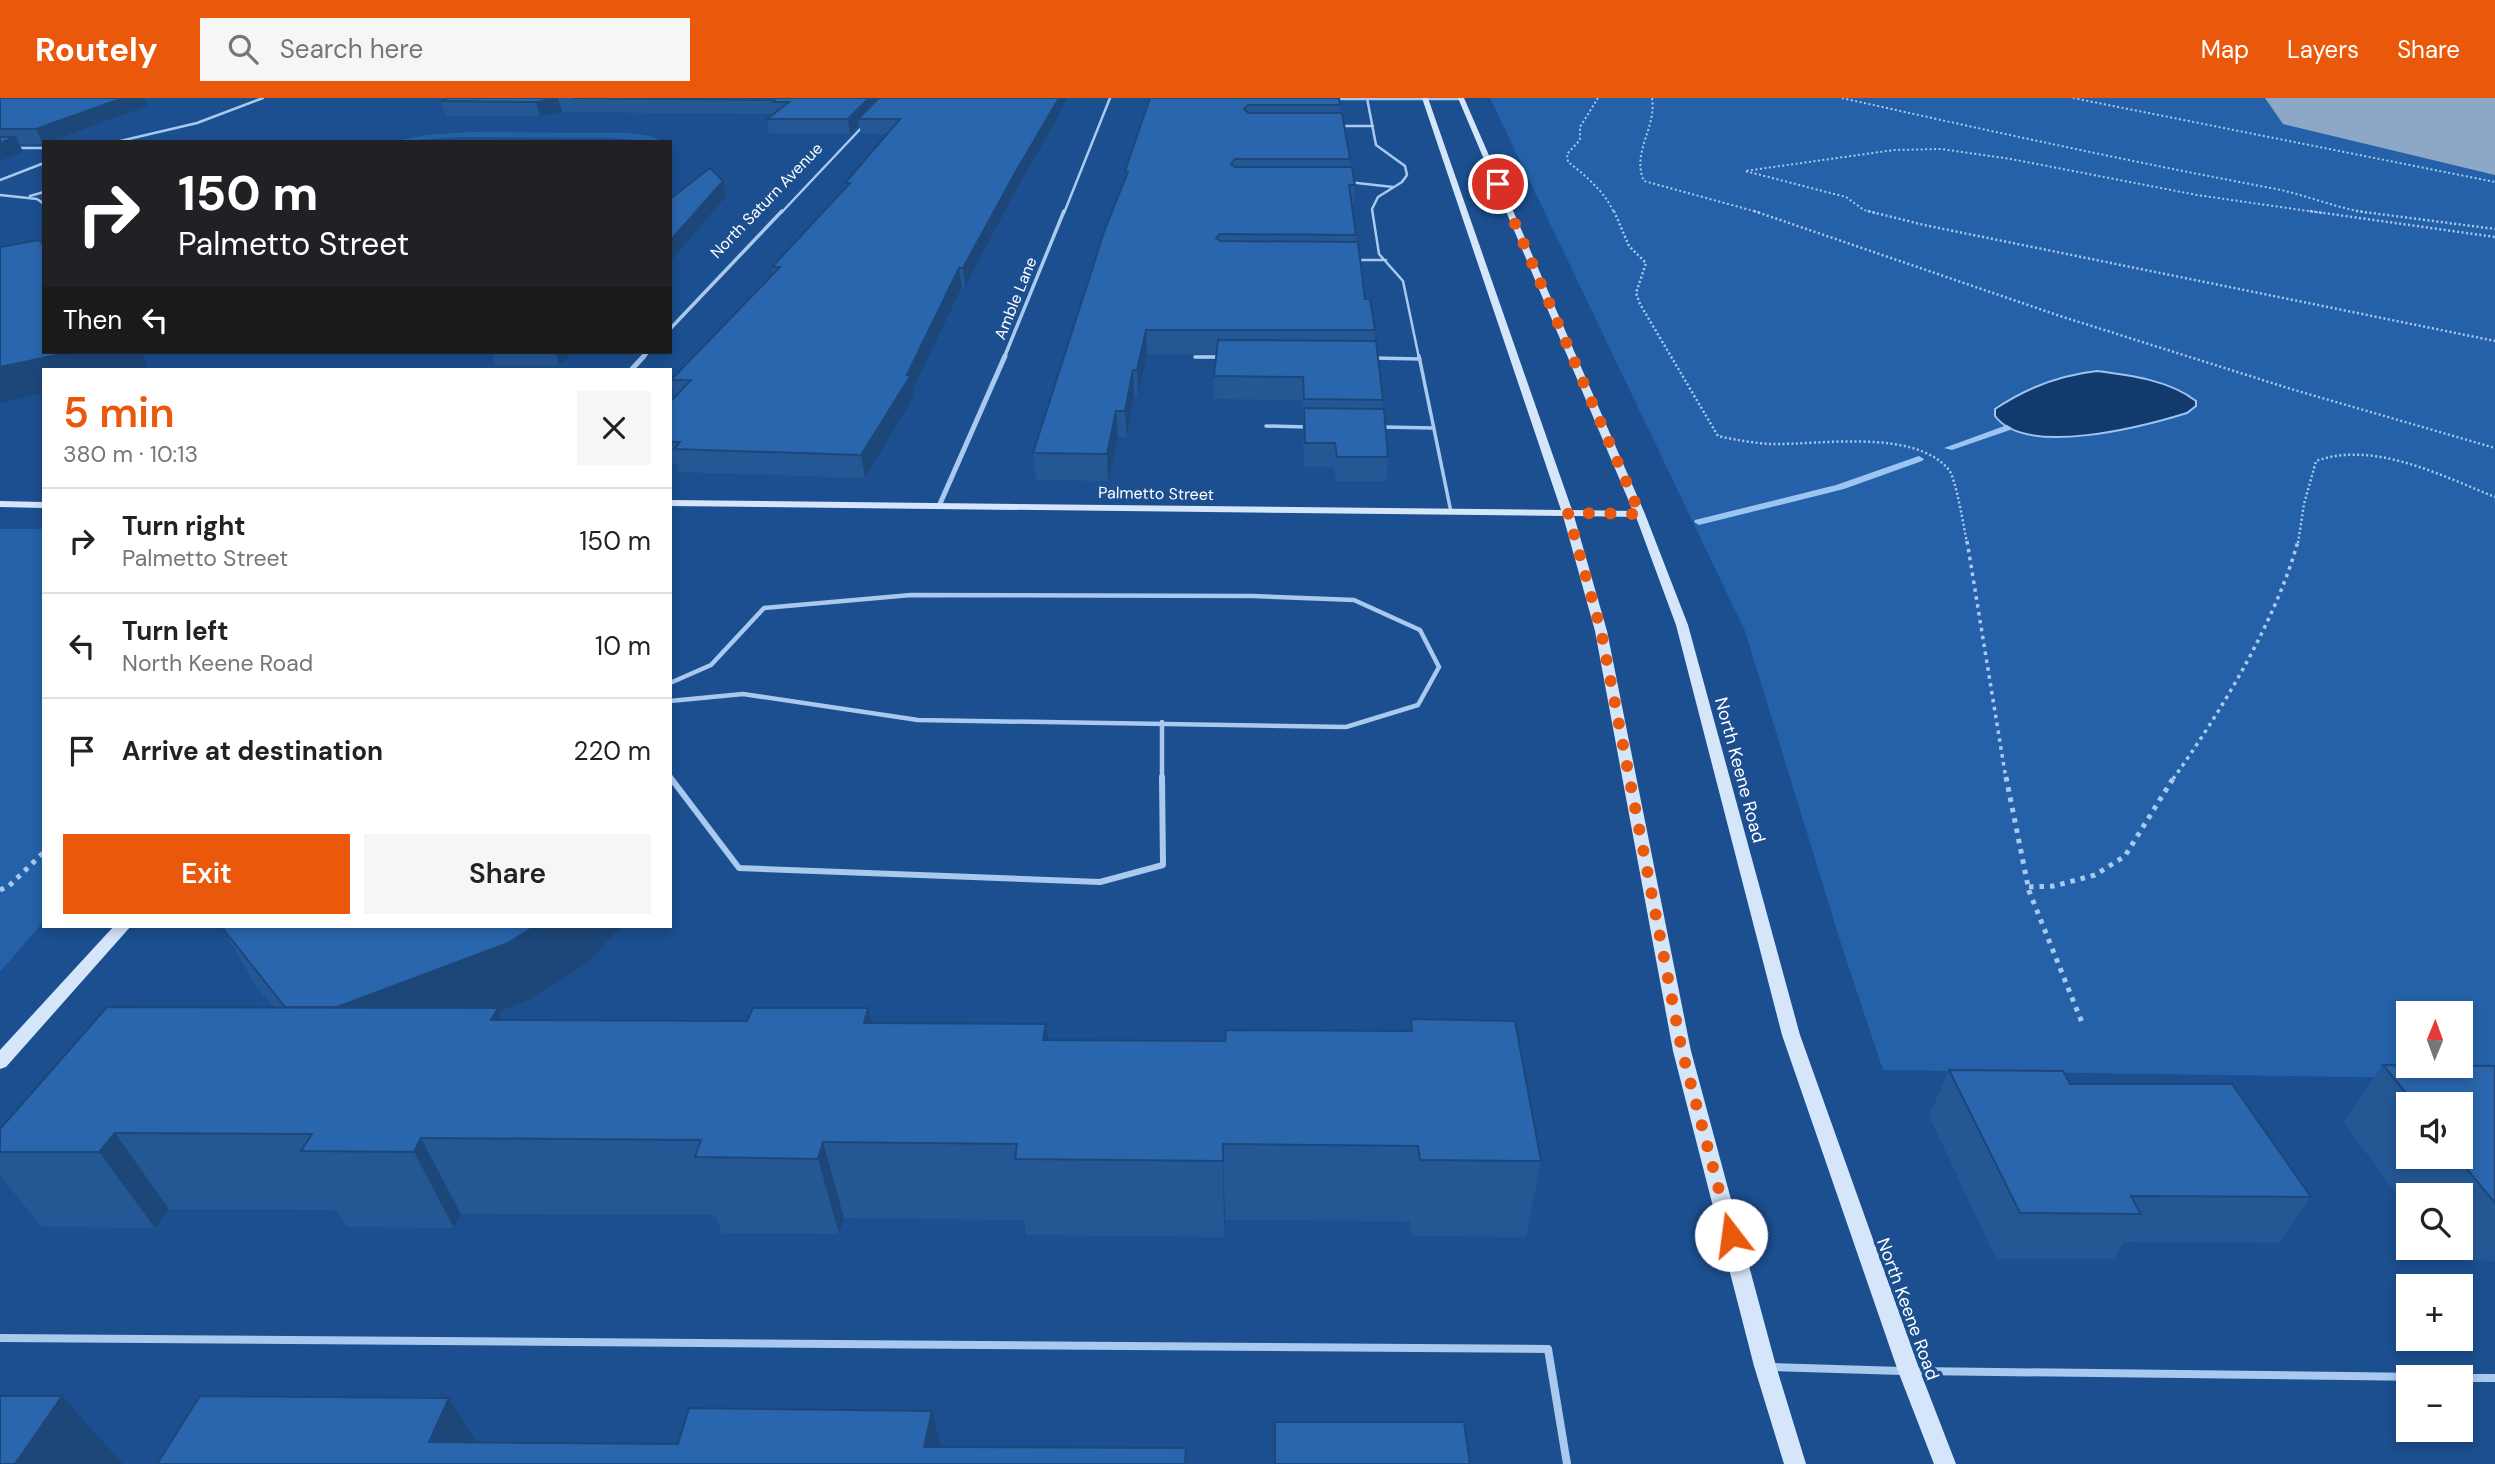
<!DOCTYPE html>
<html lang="en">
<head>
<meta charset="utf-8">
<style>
	body { margin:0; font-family:"DM Sans",sans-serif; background:#f6f6f6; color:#222; height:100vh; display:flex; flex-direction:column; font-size:26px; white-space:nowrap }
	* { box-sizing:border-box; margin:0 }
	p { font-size:23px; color:#767676 }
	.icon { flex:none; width:38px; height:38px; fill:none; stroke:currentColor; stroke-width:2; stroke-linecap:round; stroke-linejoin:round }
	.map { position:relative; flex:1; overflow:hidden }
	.sheet { position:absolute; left:42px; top:270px; width:630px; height:560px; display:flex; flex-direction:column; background:#fff; border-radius:0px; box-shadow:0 4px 10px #0003 }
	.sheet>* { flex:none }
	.hud { position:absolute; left:42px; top:42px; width:630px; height:214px; border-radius:0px; box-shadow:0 4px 10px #0003; background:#202124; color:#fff; overflow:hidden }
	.needle { width:46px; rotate:1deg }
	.buttons { position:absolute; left:2396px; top:903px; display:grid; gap:14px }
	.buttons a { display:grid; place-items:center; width:77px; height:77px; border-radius:0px; background:#fff; box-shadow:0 4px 10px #0003; font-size:35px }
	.pin { position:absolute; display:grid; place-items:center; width:60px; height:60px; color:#fff; margin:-30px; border:4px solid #fff; border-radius:50%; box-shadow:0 2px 7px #0007 }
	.me { position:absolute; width:77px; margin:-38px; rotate:345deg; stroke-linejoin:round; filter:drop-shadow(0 0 5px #0008) }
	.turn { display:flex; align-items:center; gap:24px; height:147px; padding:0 21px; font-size:32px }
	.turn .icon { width:91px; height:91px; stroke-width:2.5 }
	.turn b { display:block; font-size:49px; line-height:60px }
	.then { display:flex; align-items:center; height:66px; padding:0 21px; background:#0003; gap:14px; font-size:26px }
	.round { display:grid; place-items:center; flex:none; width:74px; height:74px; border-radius:0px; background:#f6f6f6 }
	.summary { display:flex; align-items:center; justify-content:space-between; height:119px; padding:0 21px }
	h1 { font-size:42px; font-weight:600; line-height:52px; color:#ea580c }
	.primary-button { display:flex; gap:14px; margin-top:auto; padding:14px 21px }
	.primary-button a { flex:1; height:80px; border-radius:0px; background:#ea580c; color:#fff; font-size:28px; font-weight:600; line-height:80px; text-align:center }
	.primary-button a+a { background:#f6f6f6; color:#222 }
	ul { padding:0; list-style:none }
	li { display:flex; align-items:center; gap:21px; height:105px; padding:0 21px; border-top:2px solid #e0e0e0 }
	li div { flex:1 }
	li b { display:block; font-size:26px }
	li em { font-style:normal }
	header { display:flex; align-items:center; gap:42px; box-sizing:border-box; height:98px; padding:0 35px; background:#ea580c; color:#fff }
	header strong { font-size:33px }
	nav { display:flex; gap:38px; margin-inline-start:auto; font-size:24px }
	.search { width:490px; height:63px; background:#f6f6f6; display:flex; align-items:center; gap:18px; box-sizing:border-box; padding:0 24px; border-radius:0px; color:#767676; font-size:26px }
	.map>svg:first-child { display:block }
</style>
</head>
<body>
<header>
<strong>Routely</strong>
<div class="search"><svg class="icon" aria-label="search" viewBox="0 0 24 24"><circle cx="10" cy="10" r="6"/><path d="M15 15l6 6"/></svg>Search here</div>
<nav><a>Map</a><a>Layers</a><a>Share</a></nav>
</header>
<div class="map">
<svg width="2495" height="1366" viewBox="0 0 2495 1366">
	<rect width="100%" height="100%" fill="#1b4f8f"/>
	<path fill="#2461a8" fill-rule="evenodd" d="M1490 0H2294L2495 44V981L1883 972 1842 849 1745 533ZM2408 915H2460V968H2408Z
		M2363 0H2450L2452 2C2437 15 2383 4 2363 0Z
		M470 34 629 35 651 38 664 44 610 40 461 39 389 44 427 37Z
		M0 431H44V823L0 874Z"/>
	<path fill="#123a6d" stroke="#9cc4f0" stroke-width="2" d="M2097 273C2129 277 2169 282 2196 303V308L2187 315C2145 328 2026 360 1995 318V311C2026 290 2060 277 2097 273Z"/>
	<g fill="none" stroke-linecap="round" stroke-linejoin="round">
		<path fill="#9cc4f0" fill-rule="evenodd" d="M2007 327 2012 330 2010 332 1952 352 1944 350Z
			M1919 358 1924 361 1922 363 1844 391 1699 427 1694 424 1695 422 1836 387Z"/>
		<path fill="#8da7c7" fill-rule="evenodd" d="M2438 0H2495V21L2416 35 2398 30 2390 19 2398 8Z"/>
		<path fill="#8da7c7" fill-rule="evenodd" d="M2265 0H2495V77L2283 26Z"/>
		<path stroke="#a9c9ee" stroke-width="2" stroke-dasharray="2 2.5" stroke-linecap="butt" d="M1598 0 1580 29V42L1567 56 1568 64C1585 77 1606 95 1614 115
			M1652 0C1657 29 1631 55 1644 83L1761 115
			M1842 0C1985 32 2127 63 2271 90 2304 96 2335 110 2369 115
			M2073 0 2495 84
			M1875 115 1864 112 1846 99 1745 73 1894 52 1941 51 2011 61 2197 97 2322 115"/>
		<path stroke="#a9c9ee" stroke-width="2.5" stroke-dasharray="2 2.5" stroke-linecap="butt" d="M1614 113 1629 148 1646 165 1636 195 1640 206 1718 338C1736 342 1753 345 1771 346 1819 347 1915 330 1949 372 1956 381 1964 430 1967 445
			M1754 113 2060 218 2291 291 2495 350
			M1868 113 1924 127 2495 243
			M2310 113 2495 139
			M2356 113 2495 131
			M2298 445 2304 406 2316 363C2374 342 2442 378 2495 399"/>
		<path stroke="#a9c9ee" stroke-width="3.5" stroke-dasharray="3.5 4.5" stroke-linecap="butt" d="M1967 443 2006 681
			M2173 681C2221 614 2276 523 2298 443"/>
		<path stroke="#a9c9ee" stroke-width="5" stroke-dasharray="4.5 6" stroke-linecap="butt" d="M2006 679 2029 793 2083 927
			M2029 789 2054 788 2095 777 2125 758 2174 679
			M0 792 9 788 44 754"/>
		<path stroke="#a9c9ee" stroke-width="2.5" d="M1367 0 1376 47 1405 68 1407 77 1402 84 1378 99 1372 111 1379 156 1403 183 1419 260
			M1339 28H1373
			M1348 84 1393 89
			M0 97 37 101 44 106
			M30 98 44 94
			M1354 162H1386
			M1195 259H1224"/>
		<path stroke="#a9c9ee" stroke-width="3.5" d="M1419 258 1451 414
			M1195 259H1224
			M1373 260 1420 261
			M1266 328 1308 329
			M1381 329 1434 330"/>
		<path stroke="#a9c9ee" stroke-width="4.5" d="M670 585 711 567 764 510 911 497 1253 498 1354 502 1420 532 1439 569 1418 607 1346 629 918 622 743 596 670 603
			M1162 624V681
			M670 679 672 681"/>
		<path stroke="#a9c9ee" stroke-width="6" d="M670 679 739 770 1100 784 1163 767 1162 679"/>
		<path stroke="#a9c9ee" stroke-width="8" d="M0 1240 1548 1251 1567 1366
			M1772 1269 1902 1273
			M1915 1273 2427 1279
			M2460 1280H2495"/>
		<path stroke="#a9c9ee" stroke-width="2.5" d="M1330 1H1461
			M116 44 197 25 263 0
			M0 50H44
			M0 82 44 65
			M781 115 865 26
			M1064 115 1110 0"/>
		<path stroke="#a9c9ee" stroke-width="3.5" d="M670 231 782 113
			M643 260 648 254
			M1004 260 1064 113"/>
		<path stroke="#a9c9ee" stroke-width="5" d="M632 271 644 258
			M939 408 1005 258"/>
		<path fill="#d6e6fa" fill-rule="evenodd" d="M1422 0H1428L1572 412 1633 413 1458 0H1464L1645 416 1688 527 1800 937 1920 1273 1956 1366H1934L1898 1273 1782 937 1676 527 1636 419 1574 418 1607 533 1691 953 1776 1268 1806 1366H1784L1754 1268 1673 953 1595 533 1563 418 670 408V402L1561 412Z
			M0 403 44 404V410L0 409Z
			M114 828H131L6 969 0 971V952Z"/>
	</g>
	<path fill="#245895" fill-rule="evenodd" d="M0 0H145L147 8 49 44H44L43 46H19L23 54 0 63Z
		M448 0H1067L1057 21 1016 92 965 189H962L913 291 914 298 865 380 679 374 677 366H670V304L675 299 671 282 773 176 772 169 845 90V85L887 36H861L859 26 850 36 769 35 767 21 772 16 562 14 540 18H446L441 3Z
		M1150 0 1340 7V15L1350 61V69L1355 87 1354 107H1352L1356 137V144L1365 201 1375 232 1374 243 1383 302 1382 311 1388 359 1387 383H1336L1334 369H1304L1302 302 1214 301V278L1217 256H1147L1138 297H1134L1127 339H1118L1108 383 1036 382 1033 355 1125 81V73Z
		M491 254H573L559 267H495Z
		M224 828H622L587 865 531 901 499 914 503 922 747 923 868 910 871 925 1046 926 1047 942 1225 943 1410 933 1411 921 1541 1063 1526 1139 1412 1138 1410 1123 1225 1122 1224 1139 1026 1137 1024 1122 844 1120 839 1136 722 1135 715 1117 461 1116 454 1130 347 1129 336 1112 169 1111 155 1130 42 1129 0 1078V1031L273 909 256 888 224 832Z
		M2383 967 2495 968V1163L2446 1162 2437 1150H2460V1097H2408V1111L2343 1024ZM2408 1006H2460V1059H2408Z
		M1949 972 2070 986 2311 1099 2279 1145 2124 1144 2114 1161H1996L1929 1018Z"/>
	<path fill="#1d4779" d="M123 0H145L147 8 49 44H44L43 46 36 31Z
		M558 0 562 14 540 18 536 4Z
		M869 0H885L858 21 859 26 850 36 848 21Z
		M1059 0H1067L1057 21 1016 92 965 189 963 170 1015 75Z
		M16 39 23 54 0 63V45Z
		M723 83 726 98 670 164V143Z
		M959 170 962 189 913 291 914 298 865 380 861 357 907 277Z
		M1146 232 1147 256 1138 297 1137 272Z
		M71 254H141L149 271H44V295L0 305V269Z
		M555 254H573L559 267Z
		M1133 272 1134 297 1127 339 1125 313Z
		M1116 313 1118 339 1108 383 1107 356Z
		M535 828H622L587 865 531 901 499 914 531 985 297 925Z
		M868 910 885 986 864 925Z
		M1046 926 1055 1002 1043 942Z
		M115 1035 169 1111 155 1130 99 1054Z
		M421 1040 461 1116 454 1130 414 1054Z
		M823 1044 844 1120 839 1136 818 1061Z
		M1223 1046 1225 1122 1224 1139 1223 1063Z
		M62 1298 123 1366H15Z
		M449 1300 490 1366 429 1344Z
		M932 1313 945 1366 924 1349Z"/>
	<path fill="#2a66ad" stroke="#1d4779" stroke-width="2" d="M0 0H123L36 31H0Z
		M448 0H557L536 4 441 3Z
		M572 0H869L848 21H767L789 4H773L775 2Z
		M879 0H1059L1015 75 963 170H959L907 277H911L861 357 674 351 680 344H670V304L691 282H671L780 169H772L850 85H845L900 21H858Z
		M1150 0H1339L1340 7H1248L1244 11 1248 15H1342L1350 61H1235L1231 66 1235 69H1352L1355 87H1349L1356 137 1220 136 1216 140 1220 143 1358 144 1365 201H1370L1375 232H1146L1137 272H1133L1125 313H1116L1107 356 1033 355 1105 131 1128 74 1125 73Z
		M0 39H16L0 45Z
		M710 70 723 83 670 143V101Z
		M39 142 44 147V254H71L0 269V149Z
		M1218 242 1376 243 1383 302 1304 301 1303 279 1214 278Z
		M1304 310 1384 311 1388 359H1337L1335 345H1305Z
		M224 828H535L508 845 337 909H285L224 832Z
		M107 909 498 910 491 922 747 923 753 910H868L864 925 1046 926 1043 942 1225 943 1226 932 1412 933 1411 921 1515 923 1541 1063 1420 1062 1418 1048 1223 1046V1063L1015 1061 1017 1046 823 1044 818 1061 695 1059 701 1042 421 1040 414 1054 301 1053 312 1036 115 1035 99 1054H0V1031Z
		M2383 967 2495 968V1105L2457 1059H2460V1006H2415Z
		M1949 972 2063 973 2070 986H2232L2311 1099 2131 1098 2141 1116 2020 1115Z
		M0 1298H62L15 1366H0Z
		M200 1298 449 1300 429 1344 678 1346 689 1310 932 1313 924 1349 1186 1350 1185 1366H157Z
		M1275 1324H1464L1470 1366H1275Z"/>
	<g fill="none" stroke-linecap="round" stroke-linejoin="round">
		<path stroke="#ea580c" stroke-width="12" stroke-dasharray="0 21.6" d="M1498 86 1640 416 1568 415 1601 533 1682 953 1731 1137"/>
	</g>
	<g text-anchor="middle" stroke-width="7" stroke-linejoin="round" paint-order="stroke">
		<g font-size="16" fill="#fff" stroke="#1b4f8f">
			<text transform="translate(766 102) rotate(-46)" y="6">North Saturn Avenue</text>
			<text transform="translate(1015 200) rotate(-68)" y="6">Amble Lane</text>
			<text transform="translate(1156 395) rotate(1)" y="6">Palmetto Street</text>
		</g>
		<g font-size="18" fill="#fff" stroke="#1b4f8f">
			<text transform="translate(1740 672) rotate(75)" y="6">North Keene Road</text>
			<text transform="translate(1908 1211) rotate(70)" y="6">North Keene Road</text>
		</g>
	</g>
</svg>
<div class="buttons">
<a><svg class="needle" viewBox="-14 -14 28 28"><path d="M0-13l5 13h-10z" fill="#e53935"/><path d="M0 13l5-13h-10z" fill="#767676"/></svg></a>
<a><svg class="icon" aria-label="sound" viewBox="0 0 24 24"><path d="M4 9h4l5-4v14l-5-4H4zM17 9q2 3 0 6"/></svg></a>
<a><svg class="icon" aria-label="search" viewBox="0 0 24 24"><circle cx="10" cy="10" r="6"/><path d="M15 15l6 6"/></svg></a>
<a>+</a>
<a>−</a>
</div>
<div class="pin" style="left:1498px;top:86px;background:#d93025"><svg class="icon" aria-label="arrive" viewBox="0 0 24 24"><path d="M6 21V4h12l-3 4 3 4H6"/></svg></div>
<svg class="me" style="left:1731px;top:1137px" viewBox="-20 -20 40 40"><circle r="19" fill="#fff"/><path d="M0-13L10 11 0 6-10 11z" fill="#ea580c"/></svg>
<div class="hud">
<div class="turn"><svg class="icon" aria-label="right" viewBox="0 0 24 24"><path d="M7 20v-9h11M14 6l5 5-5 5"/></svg><div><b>150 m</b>Palmetto Street</div></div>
<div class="then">Then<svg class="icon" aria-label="left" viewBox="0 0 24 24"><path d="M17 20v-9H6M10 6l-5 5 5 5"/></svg></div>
</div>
<section class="sheet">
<div class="summary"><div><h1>5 min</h1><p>380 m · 10:13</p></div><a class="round"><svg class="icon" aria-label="close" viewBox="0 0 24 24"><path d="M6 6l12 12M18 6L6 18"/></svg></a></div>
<ul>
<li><svg class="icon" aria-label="right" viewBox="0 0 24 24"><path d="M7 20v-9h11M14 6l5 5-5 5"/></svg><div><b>Turn right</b><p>Palmetto Street</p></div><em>150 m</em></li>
<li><svg class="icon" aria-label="left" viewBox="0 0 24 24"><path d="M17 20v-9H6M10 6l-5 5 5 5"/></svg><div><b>Turn left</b><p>North Keene Road</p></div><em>10 m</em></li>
<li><svg class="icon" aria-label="arrive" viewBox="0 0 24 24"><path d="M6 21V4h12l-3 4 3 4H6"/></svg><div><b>Arrive at destination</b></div><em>220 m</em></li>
</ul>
<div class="primary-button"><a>Exit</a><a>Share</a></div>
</section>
</div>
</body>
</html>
